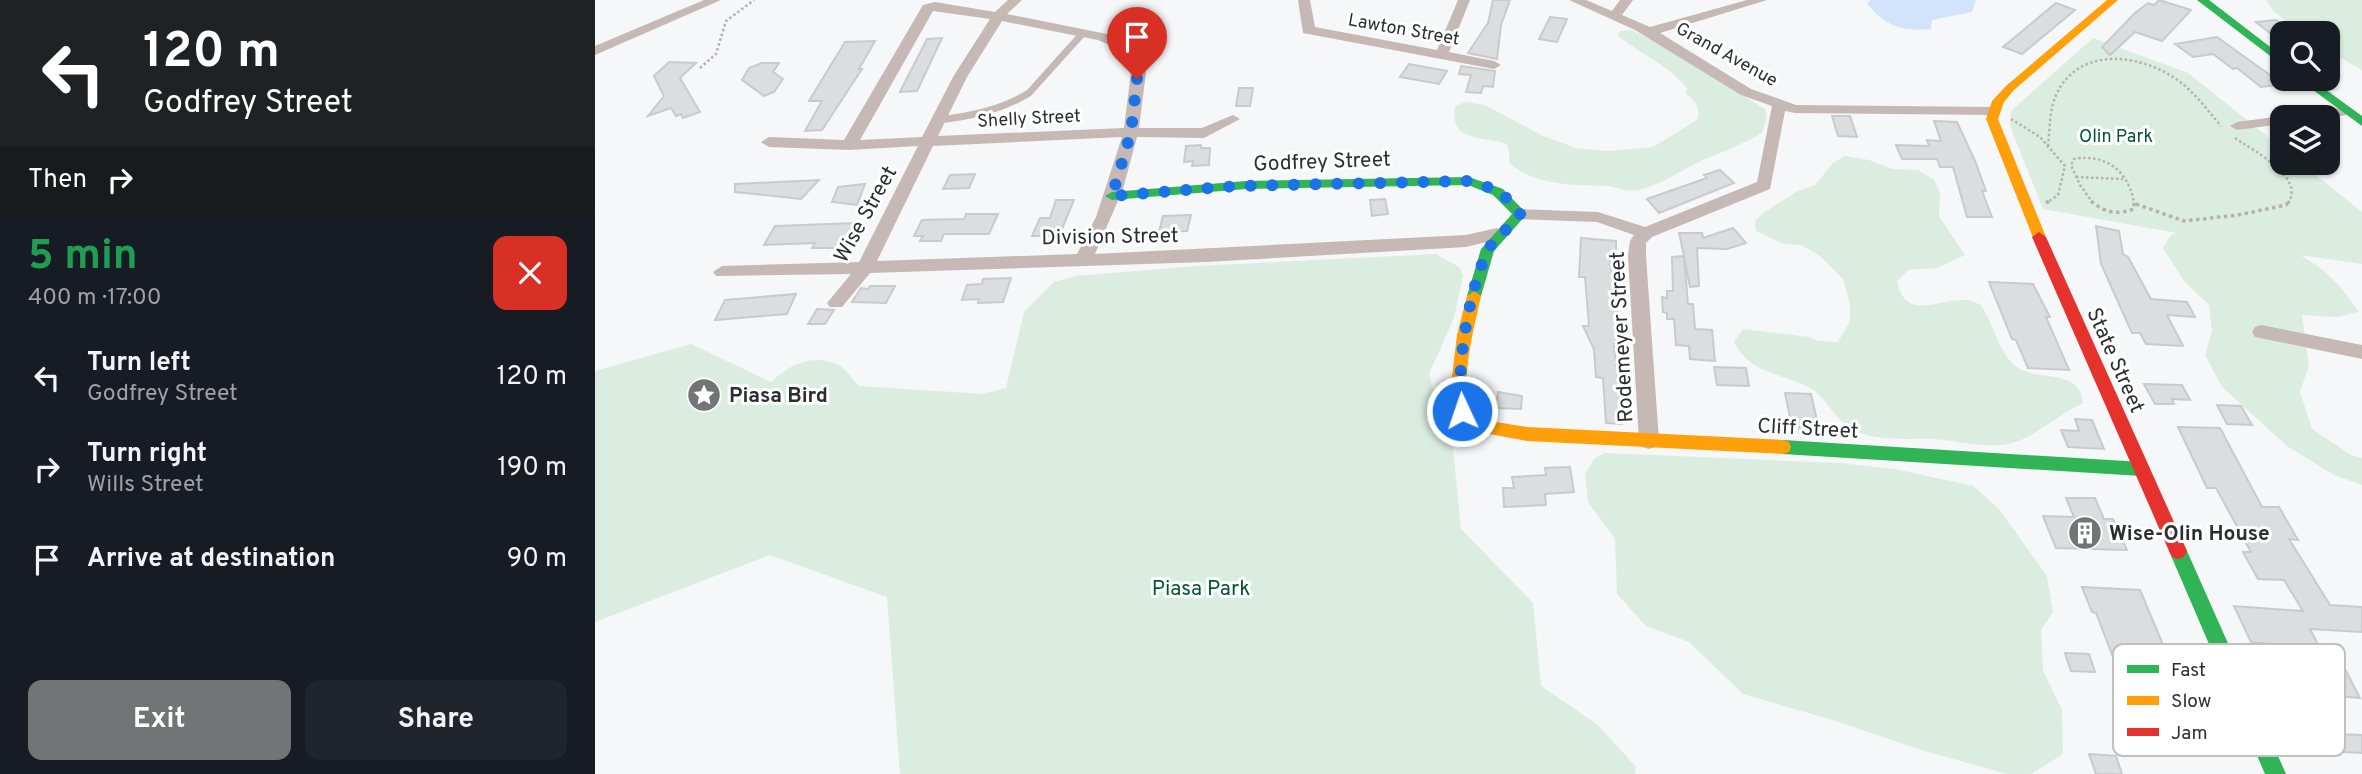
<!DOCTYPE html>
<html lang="en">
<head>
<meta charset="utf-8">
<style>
	body { margin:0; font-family:Overpass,sans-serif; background:#20242c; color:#f1f3f6; height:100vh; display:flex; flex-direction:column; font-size:26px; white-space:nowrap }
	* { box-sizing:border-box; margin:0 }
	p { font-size:23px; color:#9ea1a6 }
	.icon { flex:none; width:38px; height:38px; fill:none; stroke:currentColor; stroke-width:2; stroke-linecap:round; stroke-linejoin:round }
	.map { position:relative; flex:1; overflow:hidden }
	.side { display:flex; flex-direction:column; background:#171b24; width:595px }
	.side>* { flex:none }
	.banner { background:#202124; color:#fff; overflow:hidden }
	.tools { position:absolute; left:1675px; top:21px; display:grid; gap:14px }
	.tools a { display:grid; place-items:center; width:70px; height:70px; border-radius:14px; background:#171b24; box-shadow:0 2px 5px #0004; font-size:35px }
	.pin { position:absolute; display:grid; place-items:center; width:60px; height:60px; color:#fff; margin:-72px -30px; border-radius:50% 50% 50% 0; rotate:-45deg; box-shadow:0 0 7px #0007 }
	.pin .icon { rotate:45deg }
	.me { position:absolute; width:77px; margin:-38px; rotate:357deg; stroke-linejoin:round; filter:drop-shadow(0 0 5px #0008) }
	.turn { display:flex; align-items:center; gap:24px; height:147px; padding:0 28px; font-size:32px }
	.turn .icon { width:91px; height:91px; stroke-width:2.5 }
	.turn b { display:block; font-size:49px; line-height:60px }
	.then { display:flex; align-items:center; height:66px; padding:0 28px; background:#0003; gap:14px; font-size:26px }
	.round { display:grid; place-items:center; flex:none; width:74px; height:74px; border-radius:14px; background:#20242c }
	.headline { display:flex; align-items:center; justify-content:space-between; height:119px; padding:0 28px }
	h1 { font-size:42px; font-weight:700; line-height:52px; color:#1e9e55 }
	.button { display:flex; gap:14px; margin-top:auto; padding:14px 28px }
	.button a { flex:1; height:80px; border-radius:14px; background:#737475; color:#fff; font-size:28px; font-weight:700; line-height:80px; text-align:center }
	.button a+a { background:#20242c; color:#f1f3f6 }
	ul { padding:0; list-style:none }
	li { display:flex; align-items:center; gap:21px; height:91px; padding:0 28px }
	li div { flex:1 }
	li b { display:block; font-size:26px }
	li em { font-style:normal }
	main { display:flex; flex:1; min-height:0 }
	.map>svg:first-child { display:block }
</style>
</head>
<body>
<main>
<section class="side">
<div class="banner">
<div class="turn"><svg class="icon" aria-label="left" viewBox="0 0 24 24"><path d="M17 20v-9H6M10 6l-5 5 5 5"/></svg><div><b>120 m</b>Godfrey Street</div></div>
<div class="then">Then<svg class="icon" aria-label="right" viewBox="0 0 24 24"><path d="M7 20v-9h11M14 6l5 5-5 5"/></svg></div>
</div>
<div class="headline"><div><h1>5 min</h1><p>400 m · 17:00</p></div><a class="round" style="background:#d93025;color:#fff"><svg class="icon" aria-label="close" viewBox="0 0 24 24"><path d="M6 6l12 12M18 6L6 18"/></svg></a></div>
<ul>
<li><svg class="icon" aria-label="left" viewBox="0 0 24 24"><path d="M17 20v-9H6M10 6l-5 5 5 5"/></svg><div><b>Turn left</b><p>Godfrey Street</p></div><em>120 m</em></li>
<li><svg class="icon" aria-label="right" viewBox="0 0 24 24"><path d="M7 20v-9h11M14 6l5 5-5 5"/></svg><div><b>Turn right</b><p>Wills Street</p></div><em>190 m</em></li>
<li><svg class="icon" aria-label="arrive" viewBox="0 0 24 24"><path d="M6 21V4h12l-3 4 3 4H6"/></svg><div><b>Arrive at destination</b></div><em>90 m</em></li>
</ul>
<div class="button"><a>Exit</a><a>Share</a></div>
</section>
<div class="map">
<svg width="1767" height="774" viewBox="0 0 1767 774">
	<rect width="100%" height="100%" fill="#f5f7f8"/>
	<path fill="#dbede1" d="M1671 0H1767V70L1733 51 1732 33H1708L1679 12Z
		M1036 30 1065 44 1170 109 1172 117 1167 133C1148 144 1128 152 1108 160 1087 170 1067 184 1044 190 1033 193 1023 187 1012 186 977 184 945 187 915 164L913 145C893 134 854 146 860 107L870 102 890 105 948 136 981 148 1013 151 1058 147 1102 120C1106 107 1101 102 1091 94L1092 88C1073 65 1046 54 1023 36L1025 31Z
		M1498 38 1593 73 1687 148V163H1706L1767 212V264L1705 255C1735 272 1744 284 1764 312L1742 317 1707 315 1714 366 1705 392 1717 429 1756 455 1767 458V485L1739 475 1692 446 1627 387 1610 355 1617 331 1614 305 1589 281 1568 248 1575 236 1582 233 1448 209 1415 126 1416 111Z
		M1250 156 1274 160 1297 169 1323 170 1339 180 1345 193 1344 216 1370 255 1342 268 1313 270 1302 281C1310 322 1342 299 1370 300 1375 300 1382 303 1386 305 1399 324 1405 360 1427 370 1451 381 1485 370 1488 403 1465 414 1447 431 1424 441 1396 451 1367 441 1339 439 1311 438 1275 443 1251 425 1234 412 1231 394 1209 385 1181 372 1154 372 1139 342L1148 329 1214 337 1223 341 1243 342 1255 321V304L1248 279 1226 257 1207 245 1189 244 1161 231 1160 221 1168 213 1203 191 1220 185 1238 163Z
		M841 254 864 267 868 276 859 318 834 374 844 417 858 448 866 529 938 603 946 686 1003 725 1041 767 1040 774H305L292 597 175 555 0 622V371L96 344 176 382C194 364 220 352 245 366 252 370 258 380 264 386L388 394 411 388 429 312 459 282 481 276 601 266Z
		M1010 453 1244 463 1300 469 1378 486 1404 509 1452 576 1458 612 1446 630 1448 670 1467 710 1468 754 1436 774H1412L1326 750 1241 721 1148 694 1094 642 1051 626 1022 594 1020 539 993 502 990 474 999 459Z"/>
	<path fill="#d2e4fc" d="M1276 0H1381L1377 12 1337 20 1336 29C1308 32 1289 26 1272 3Z"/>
	<path fill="#dcddde" stroke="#c9cacb" stroke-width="2" d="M898 0H915L906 25 902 59 873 53 893 23Z
		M1564 0 1596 10 1567 41 1540 32 1515 55 1507 47 1540 13 1553 3 1559 5Z
		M1461 3 1480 10 1427 54 1408 47Z
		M955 17 972 19 962 42 944 39Z
		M1681 20 1687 24V43L1661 22Z
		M1622 37 1661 65 1688 84 1666 87 1642 68 1638 69 1618 54 1598 57 1580 44Z
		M347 38 322 91 305 92 332 39Z
		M280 41 264 69H267L227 130 210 131 227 101H214L250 42Z
		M74 62 101 63 85 78 105 112 88 118 86 114 81 116 76 108 53 116 69 96 59 76Z
		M167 63H184L178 72 188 79 179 92 169 96 147 80 154 68Z
		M814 64 852 71 844 84 805 77Z
		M866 66 900 71 898 87 888 86 886 93 871 92 876 75 864 74Z
		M644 88H658L655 106H641Z
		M1237 116H1255L1262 137 1243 136Z
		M1339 121 1362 122 1380 161 1391 191H1387L1397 217H1372L1358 167H1345L1342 159H1307L1301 145 1334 146 1332 140 1346 141Z
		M606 145V148H615L614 165 597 166 598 161 589 162 591 146Z
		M1125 170 1139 183 1064 213 1052 199 1112 178 1109 175Z
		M380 174 374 188 348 189 355 175Z
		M224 180 206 199 140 192V184Z
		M270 184 262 205 237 202 243 187Z
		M790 199 793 214 777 216 775 200Z
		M461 200H479L464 236H437L445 218H455Z
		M371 214H403L394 234H349L346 241H325L328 236H319L327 220 369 219Z
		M596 215 592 231 564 232 568 216Z
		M262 223 248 248H217L220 243 169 245 180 226Z
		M1501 226 1524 231 1528 254 1533 257 1556 299 1592 302 1600 317 1572 315 1588 346 1551 344 1545 333H1537L1506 264Z
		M1138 228 1151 243 1132 249 1102 248 1104 286 1095 287 1089 257 1093 304H1098L1100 329 1117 330 1120 361 1095 359 1094 346 1081 345 1079 319H1072V313L1068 312 1067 297 1072 298V291H1078L1077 257 1089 256 1084 233H1107L1108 238Z
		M986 238 1021 241V255H1014L1022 303 1024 344H1019L1027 424 1011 423 1008 378 1001 377 999 349 988 326H994L990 277H984Z
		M416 278 408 302 383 303 384 299 367 300 372 285 387 284 388 279Z
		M1394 282 1438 284 1455 317H1451L1474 370 1433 368 1421 340 1417 339Z
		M275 286H300L291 303 257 302 266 288 273 289Z
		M201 294 192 314 120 320 130 300Z
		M222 309 239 310 230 324H213Z
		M1119 367 1151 368 1154 386 1122 385Z
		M1549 384 1587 385 1595 400 1577 399 1579 404H1560Z
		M903 392 927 396 926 409 901 408Z
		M1190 393 1216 394 1225 434 1205 433 1204 427H1197Z
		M1622 405 1646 406 1657 425 1632 424Z
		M1480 419 1497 420 1509 449 1473 447 1466 430 1484 431Z
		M1583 427 1625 428 1667 507H1684L1703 540 1694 539 1735 605 1767 607V632L1715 629 1735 668 1750 669 1765 698 1709 693 1686 645 1656 642 1639 606 1708 611 1689 580 1663 579 1648 552H1656L1621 488H1612Z
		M975 467 979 492 950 494 951 505 909 507 908 488H919L917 477 951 475 950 468Z
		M1471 498H1500L1509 519H1518L1532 550 1461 548 1448 516 1479 517Z
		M1487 587 1545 590 1587 690H1591L1609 732 1567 729 1562 717 1546 716 1538 696 1554 697 1541 663 1520 662 1501 613 1497 612Z
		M1470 653 1494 654 1500 672 1476 671Z
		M1740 734 1767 735V753L1749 752Z
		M1494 754 1521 756 1527 774H1501Z"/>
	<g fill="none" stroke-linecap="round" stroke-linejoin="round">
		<path stroke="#b8b0af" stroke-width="2.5" stroke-dasharray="2.5 2.5" stroke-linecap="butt" d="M105 68 121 54 131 21 159 0
			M1416 119 1445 137 1470 166 1463 195 1452 203
			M1640 138C1657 150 1711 177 1693 203
			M1453 146C1455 129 1454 109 1462 93 1485 46 1545 54 1581 79 1599 91 1612 110 1626 126
			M1481 177 1528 179
			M1498 203 1485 185 1476 165 1479 159C1510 153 1534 171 1539 203"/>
		<path stroke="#b8b0af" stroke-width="3.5" stroke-dasharray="3.5 3.5" stroke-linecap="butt" d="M1496 201C1510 213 1522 215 1539 209V201
			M1451 203 1454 201
			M1541 204 1589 221 1643 215 1691 205 1694 201"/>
		<path stroke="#c5b8b5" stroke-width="7" d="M344 120C376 116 406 110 434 93L488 33"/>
		<path fill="#c5b8b5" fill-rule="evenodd" d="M109 0H126L0 55V46Z
			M413 0H427L412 14 512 34 546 49 551 72 544 128H607L638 115 645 119 609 138 542 137 528 189 500 254 871 235 902 228 910 234 908 238 871 247 611 262 275 273 247 307H235L232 303 256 274 121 276 118 272 127 266 264 262 323 146 254 150 174 147 166 142 174 137 249 140 328 5 340 2 400 12ZM338 11 395 19 358 77 327 137 265 140ZM407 21 503 40 534 54 536 72 529 128 343 136 372 77ZM527 137 501 217 482 254 282 261 338 146Z
			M703 0H715L720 27 842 50 863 0H875L854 52 899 61 906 65 899 69 708 33Z
			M974 0H991L1017 11 1025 0H1038L1027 15 1055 27 1152 0H1172L1065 33 1156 89 1201 105 1398 107 1405 111 1398 115 1200 113 1190 111 1175 189 1057 237 1051 243V256L1064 441 1061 447 1054 449 1047 447 1044 441 1033 256 1035 241 1039 235 1002 222 925 219 917 214 925 209 1003 212 1050 227 1162 182 1177 106 1146 95 1040 30Z
			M1753 107 1760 111 1758 114 1732 118 1700 117 1707 113Z
			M1687 116 1693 117H1687V124L1642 130 1635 126 1642 122Z
			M1666 325 1767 345V359L1660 337 1657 332 1660 327Z"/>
		<path fill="#30b455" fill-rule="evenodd" d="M1602 0H1614L1687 56V65Z
			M1703 79H1716L1767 116V126Z
			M874 177 908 189 932 214 899 251 886 296 879 301 872 296 886 249 917 214 898 195 873 185 651 189 517 200 510 196 517 192 651 181Z
			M1188 440 1547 462 1553 464 1555 469 1553 474 1547 476 1188 454 1182 452 1180 447 1182 442Z
			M1583 543 1589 545 1592 551 1691 774H1670L1574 551 1577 545Z"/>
		<path fill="#ff9f0a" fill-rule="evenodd" d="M1512 0H1523L1419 90 1409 102 1403 119 1451 237 1449 240H1439L1391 119 1397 101 1411 86Z
			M879 291 886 296C879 329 864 381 877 413L888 420 932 427 1188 440 1194 442 1196 447 1194 452 1188 454 932 441 878 431 863 417 858 405 856 385 862 335 872 296Z"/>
		<path fill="#e5322d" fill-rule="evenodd" d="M1444 232 1451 237 1592 551 1589 557 1583 559 1577 557 1574 551 1437 237Z"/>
	</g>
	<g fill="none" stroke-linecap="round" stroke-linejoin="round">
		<path stroke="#1a73e8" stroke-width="12" stroke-dasharray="0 21.6" d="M542 79 536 132 517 196 642 186 874 181C897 187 912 194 925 214 918 228 904 232 896 245 875 280 860 370 867 411"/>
	</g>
	<defs>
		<g id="sight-disc" transform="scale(1.75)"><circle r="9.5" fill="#737475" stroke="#fff"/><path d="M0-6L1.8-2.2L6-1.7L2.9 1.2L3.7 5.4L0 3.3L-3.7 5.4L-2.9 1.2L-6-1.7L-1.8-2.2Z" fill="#fff"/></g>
		<g id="building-disc" transform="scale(1.75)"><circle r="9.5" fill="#737475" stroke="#fff"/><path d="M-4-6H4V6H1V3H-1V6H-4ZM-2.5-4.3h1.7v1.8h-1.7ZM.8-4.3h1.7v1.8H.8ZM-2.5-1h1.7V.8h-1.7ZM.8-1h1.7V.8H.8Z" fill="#fff"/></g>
	</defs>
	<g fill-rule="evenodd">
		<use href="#sight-disc" x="109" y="395"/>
		<use href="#building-disc" x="1490" y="533"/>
	</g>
	<g text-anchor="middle" stroke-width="6" stroke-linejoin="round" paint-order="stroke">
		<g font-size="18" fill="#2d2e2f" stroke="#fff">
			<text transform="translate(809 29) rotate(10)" y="6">Lawton Street</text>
			<text transform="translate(1132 54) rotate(29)" y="6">Grand Avenue</text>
			<text transform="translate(434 118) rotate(-3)" y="6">Shelly Street</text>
		</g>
		<g font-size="18" fill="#005630" stroke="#fff">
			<text x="1521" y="142">Olin Park</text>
		</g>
		<g font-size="21" fill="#2d2e2f" stroke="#fff">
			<text transform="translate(727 161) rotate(-2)" y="7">Godfrey Street</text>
			<text transform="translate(270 214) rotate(-61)" y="7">Wise Street</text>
			<text transform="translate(515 236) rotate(-1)" y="7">Division Street</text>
			<text transform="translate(1026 337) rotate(-93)" y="7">Rodemeyer Street</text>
			<text transform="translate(1521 360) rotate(66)" y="7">State Street</text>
			<text transform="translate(1213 428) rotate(3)" y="7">Cliff Street</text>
		</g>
		<g font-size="21" font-weight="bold" fill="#2d2e2f" stroke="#fff" text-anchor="start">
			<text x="134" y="402">Piasa Bird</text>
			<text x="1514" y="540">Wise-Olin House</text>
		</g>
		<g font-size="21" fill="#005630" stroke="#fff">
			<text x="606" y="595">Piasa Park</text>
		</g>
	</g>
	<rect x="1518" y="644" width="232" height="112" rx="10" fill="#fff" stroke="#c0c0c1" stroke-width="2"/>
	<rect x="1532" y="665" width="32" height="8" fill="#30b455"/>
	<rect x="1532" y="696" width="32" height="9" fill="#ff9f0a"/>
	<rect x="1532" y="728" width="32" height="8" fill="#e5322d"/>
	<g font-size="19" fill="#2d2e2f">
		<text x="1576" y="676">Fast</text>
		<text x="1576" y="707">Slow</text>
		<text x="1576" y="739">Jam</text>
	</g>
</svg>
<div class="tools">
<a><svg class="icon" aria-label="search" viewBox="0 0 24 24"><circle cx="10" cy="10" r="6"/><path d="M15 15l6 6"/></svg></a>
<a><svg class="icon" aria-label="layers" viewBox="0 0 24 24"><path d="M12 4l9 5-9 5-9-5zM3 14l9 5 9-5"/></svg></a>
</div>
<div class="pin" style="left:542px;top:79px;background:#d93025"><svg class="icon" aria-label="arrive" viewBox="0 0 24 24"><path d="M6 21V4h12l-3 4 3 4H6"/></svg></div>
<svg class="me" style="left:867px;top:411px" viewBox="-20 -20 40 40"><circle r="17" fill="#1a73e8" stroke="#fff" stroke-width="3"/><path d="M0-11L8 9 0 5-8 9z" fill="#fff"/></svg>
</div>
</main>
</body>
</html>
